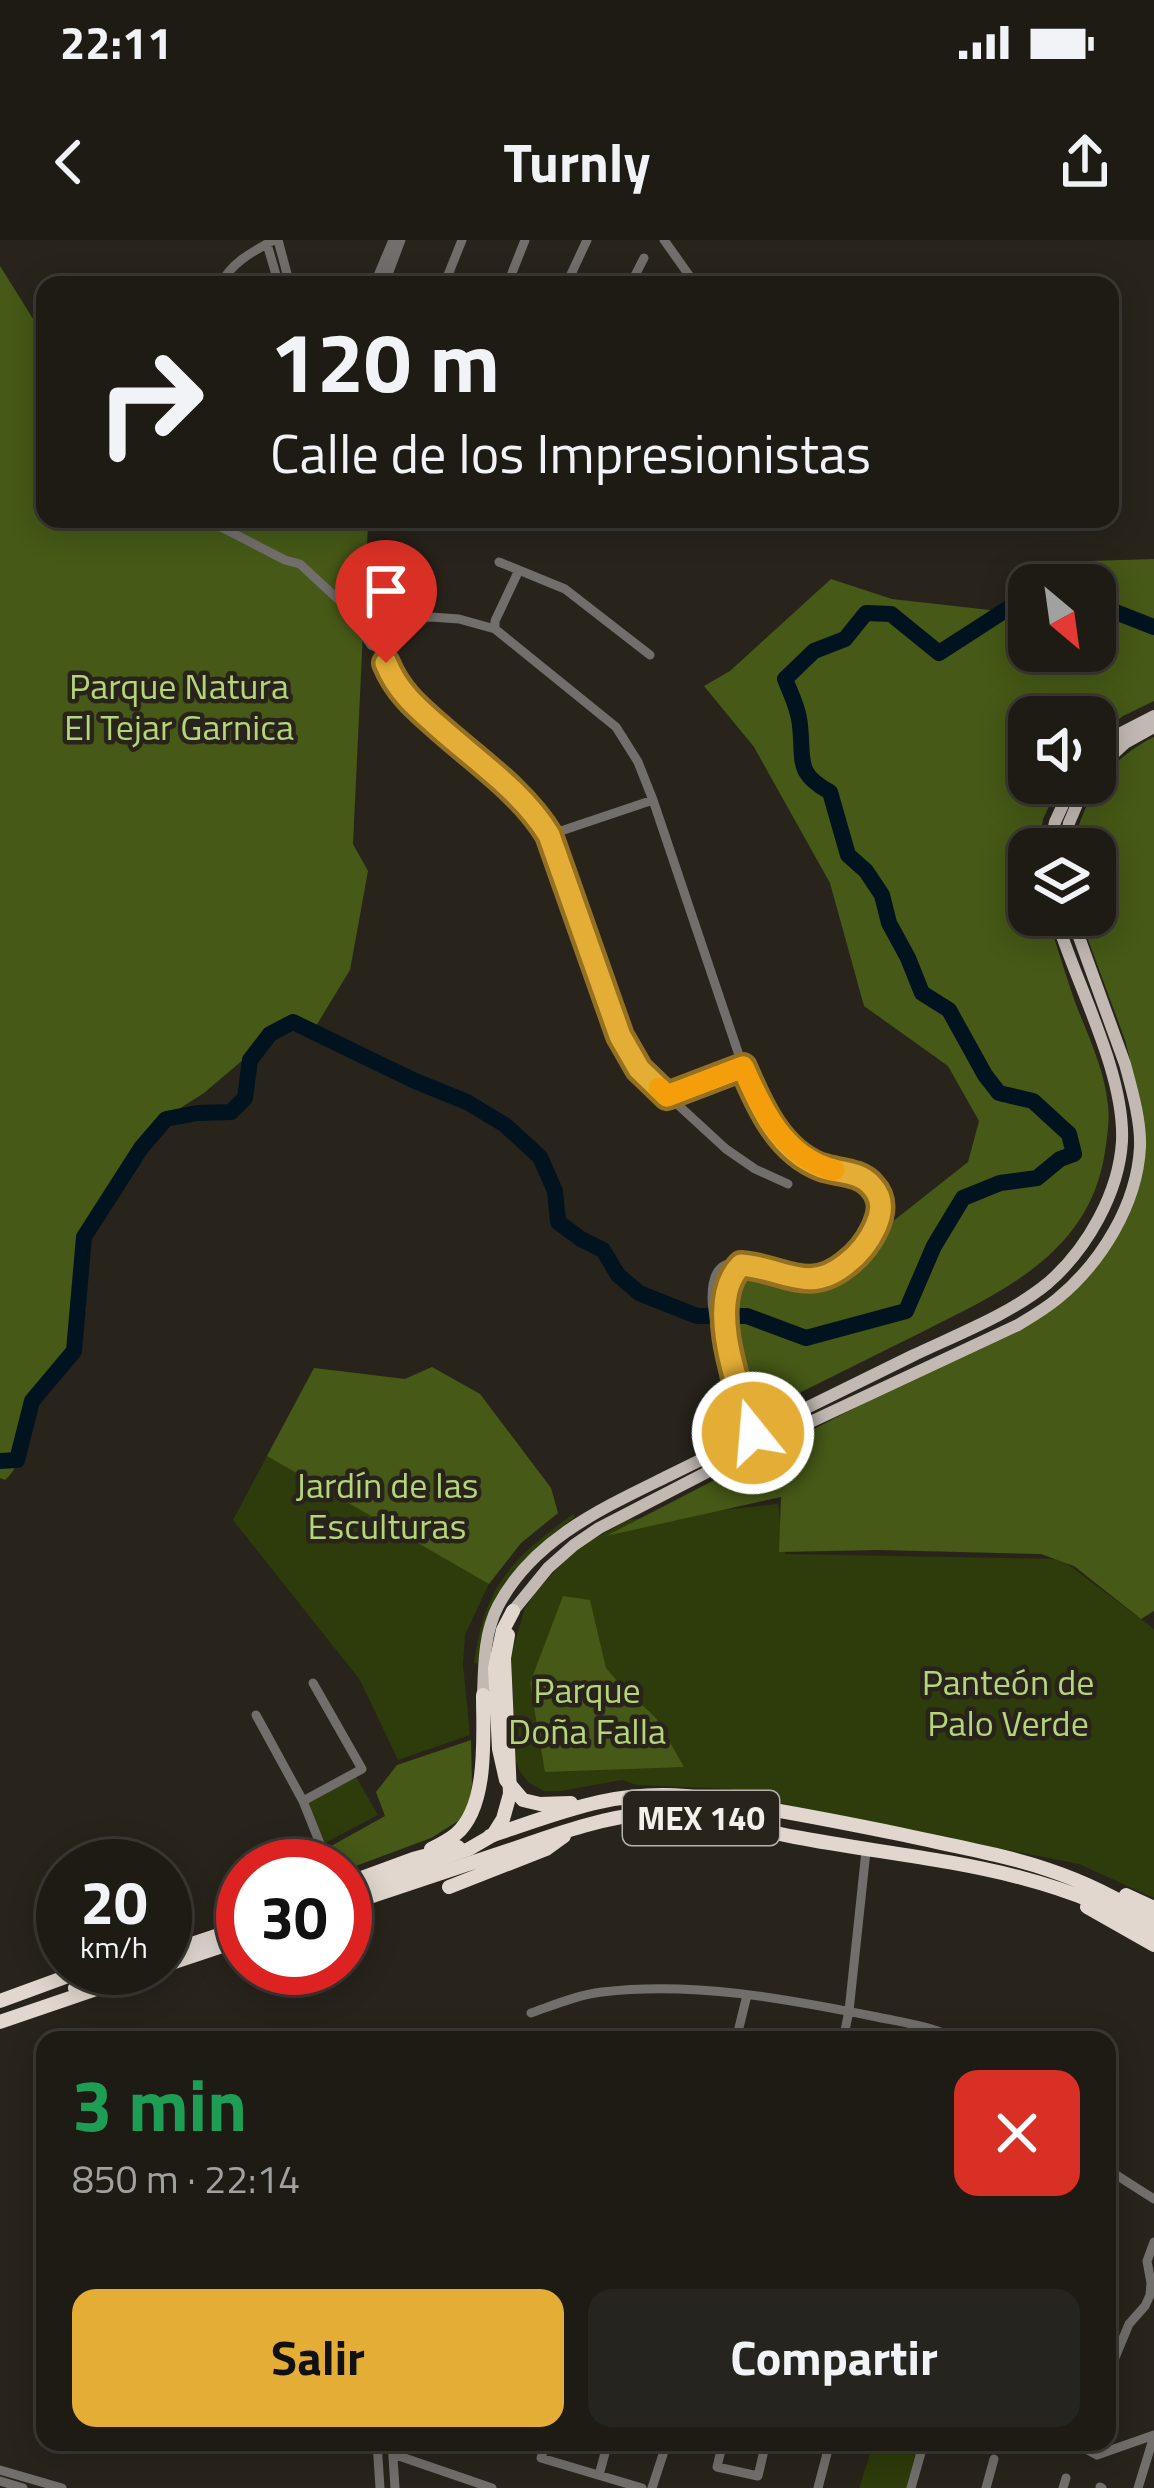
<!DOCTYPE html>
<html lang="es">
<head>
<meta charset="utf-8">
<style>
	body { margin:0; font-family:"Titillium Web",sans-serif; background:#26241e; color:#f1f3f6; height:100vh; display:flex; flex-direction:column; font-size:45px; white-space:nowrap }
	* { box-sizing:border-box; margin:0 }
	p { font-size:39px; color:#a1a1a0 }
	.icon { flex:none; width:66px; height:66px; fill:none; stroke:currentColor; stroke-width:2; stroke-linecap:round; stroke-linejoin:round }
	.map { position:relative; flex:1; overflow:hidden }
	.details { position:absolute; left:36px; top:1791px; width:1080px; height:420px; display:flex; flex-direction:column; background:#1e1b15; border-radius:24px; box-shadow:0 6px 30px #0003,0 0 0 3px #3c3934 }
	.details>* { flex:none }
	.top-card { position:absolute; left:36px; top:36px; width:1083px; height:252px; border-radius:24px; box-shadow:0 6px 30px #0003,0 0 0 3px #3c3934; background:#1e1b15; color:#f1f3f6; overflow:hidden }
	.needle { width:78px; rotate:151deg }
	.controls { position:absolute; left:1008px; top:324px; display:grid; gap:24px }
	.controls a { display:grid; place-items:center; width:108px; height:108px; border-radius:24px; background:#1e1b15; box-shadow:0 6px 30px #0003,0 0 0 3px #3c3934; font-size:60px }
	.speed { position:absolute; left:36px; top:1599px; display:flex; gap:24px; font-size:60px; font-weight:700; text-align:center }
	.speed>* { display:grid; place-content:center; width:156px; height:156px; border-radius:50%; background:#1e1b15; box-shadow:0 6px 30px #0003,0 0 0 3px #3c3934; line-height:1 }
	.speed small { font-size:30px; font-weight:400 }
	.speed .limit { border:18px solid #d22; background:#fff; color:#111 }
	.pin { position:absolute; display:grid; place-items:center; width:102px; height:102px; color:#fff; margin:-123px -51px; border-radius:50% 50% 50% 0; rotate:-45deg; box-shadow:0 0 12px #0007 }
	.pin .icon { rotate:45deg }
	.me { position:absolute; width:132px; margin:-66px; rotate:343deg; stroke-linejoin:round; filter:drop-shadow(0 0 9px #0008) }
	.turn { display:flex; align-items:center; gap:42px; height:252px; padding:0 36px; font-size:54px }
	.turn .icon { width:156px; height:156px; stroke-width:2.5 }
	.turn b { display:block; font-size:84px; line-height:102px }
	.round { display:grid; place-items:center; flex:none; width:126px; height:126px; border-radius:24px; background:#26241e }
	.head { display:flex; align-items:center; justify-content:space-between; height:204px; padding:0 36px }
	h1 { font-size:72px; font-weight:700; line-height:90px; color:#1e9e55 }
	.cta { display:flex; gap:24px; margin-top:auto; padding:24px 36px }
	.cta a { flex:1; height:138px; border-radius:24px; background:#e4ad35; color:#111; font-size:48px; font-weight:700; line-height:138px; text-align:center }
	.cta a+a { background:#26241e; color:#f1f3f6 }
	.status { display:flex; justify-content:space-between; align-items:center; height:84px; padding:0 60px; background:#1e1b15; direction:ltr }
	.status svg { height:33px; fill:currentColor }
	header { display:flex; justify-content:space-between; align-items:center; height:156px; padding:0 36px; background:#1e1b15; font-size:54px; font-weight:700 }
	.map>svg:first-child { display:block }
</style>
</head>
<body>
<div class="status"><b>22:11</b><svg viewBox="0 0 49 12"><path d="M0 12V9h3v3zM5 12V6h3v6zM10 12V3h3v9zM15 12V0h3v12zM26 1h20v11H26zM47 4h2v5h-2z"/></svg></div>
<header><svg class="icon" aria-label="back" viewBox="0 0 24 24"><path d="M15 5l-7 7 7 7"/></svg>Turnly<svg class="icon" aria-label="share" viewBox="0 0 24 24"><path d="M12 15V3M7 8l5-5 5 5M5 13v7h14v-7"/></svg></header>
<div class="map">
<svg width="1154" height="2248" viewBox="0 0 1154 2248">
	<rect width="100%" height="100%" fill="#28241c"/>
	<path fill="#2e3b0a" d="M432 1127 480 1154 551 1248 558 1273 521 1303 492 1337 465 1395 463 1425 470 1495 398 1520 360 1440 233 1280 314 1128 405 1139Z
		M778 1264 785 1314 1061 1319 1154 1389V1658L1079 1624 810 1571 731 1549 637 1545 622 1540 561 1551H544L529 1543 520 1532 515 1518 511 1415 525 1368 536 1351 577 1308 628 1280Z
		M573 1274 575 1277C516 1321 490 1350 478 1424L474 1423C485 1344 512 1319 573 1274Z
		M356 1537 378 1575 325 1603 308 1562Z
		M874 2202H898L921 2210 910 2248H859Z"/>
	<path fill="#465916" d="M0 26 45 98V279H287L316 285H368L353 604 368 631 350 730 316 786 266 793 251 813 204 853 160 881 138 911 127 942 85 992 79 1022 86 1069 74 1092V1117L54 1145 24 1175C23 1198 23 1225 5 1240L0 1238Z
		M1154 319V461L1123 476 1095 498V477H1029V543H1060L1043 579 1038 609H1029V675H1047C1056 704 1065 733 1075 762 1088 796 1105 830 1108 866 1110 881 1107 897 1105 912 1089 1015 1001 1052 918 1094 869 1118 820 1143 771 1167L758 1170 748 1164 735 1066 740 1043 767 1016 816 1042 968 922 979 881 948 826 864 766 830 643 754 507 704 446 730 431 831 339 892 359 999 371 1029 354V411H1095V345H1046L1090 321Z
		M1154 497V1371L1141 1379 1074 1326 1041 1314 879 1310 779 1312 781 1257 606 1296 1037 1074 1105 1007 1142 926V867L1125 800 1079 675H1095V609H1073V605C1085 558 1108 519 1154 497Z
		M432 1127 480 1154 551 1248 558 1273 521 1303 489 1344 267 1216 314 1128 405 1139Z
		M563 1356 590 1360 606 1428 619 1443 656 1478 684 1527 545 1532 530 1443Z
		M471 1500 472 1545 466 1576 431 1598 345 1630V1626H337L324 1610 385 1576 376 1552 397 1525Z"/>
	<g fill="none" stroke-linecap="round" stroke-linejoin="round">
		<path stroke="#021320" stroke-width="16" d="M1095 364 1154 387
			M0 1221 17 1220 32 1161 74 1111 84 997 141 908 166 879 197 873 231 872 245 858 250 820 270 794 293 782 415 841 467 862 505 885 540 917 555 951 558 982 581 999 603 1010 618 1035 639 1053 697 1076H747L806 1098 906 1071 934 1006 963 958 1000 943 1037 938 1060 919 1074 914 1069 894 1033 861 999 853 985 835 949 770 922 753 908 718 889 683 882 655 866 631 848 615 830 552C795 533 804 521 800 486 799 470 791 454 785 439L814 411 845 399 866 373 891 374 939 413 1029 355"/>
		<path stroke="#726e6b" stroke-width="9" d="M278 0 290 45
			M664 0 696 45
			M267 4 279 45
			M508 43 525 0
			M220 45C232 22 252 12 274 0
			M374 45 393 0
			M384 45 401 0
			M444 45 462 0
			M500 45 521 41 548 45
			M566 45 587 0
			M630 45 644 18
			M611 279 616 285
			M221 287 285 320 300 324 341 362 371 405 385 411
			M499 322 565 349 650 415
			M495 389V381L519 330
			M549 595 653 560
			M666 856 743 827
			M741 1025C704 1062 740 1152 754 1196
			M741 1202C727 1171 724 1136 719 1103 717 1088 712 1073 712 1058 712 1047 714 1030 725 1025 731 1023 737 1024 743 1025 763 1026 778 1035 797 1039 828 1045 857 1022 871 996 879 982 885 966 878 952 866 928 832 934 813 922 776 899 760 865 743 827L653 560 638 522 616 487 495 389 459 379 431 377 404 379 391 384C383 405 382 427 396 446 406 461 422 473 436 485 474 519 522 551 549 595L620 796 639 829 726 909 755 929 788 944
			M256 1475 303 1561 329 1626
			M303 1561 362 1529 313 1443
			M531 1773C554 1765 577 1755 602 1752 693 1741 788 1759 877 1777 905 1783 933 1786 957 1800
			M736 1800 747 1755
			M843 1800 849 1771 866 1611
			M1107 1929 1154 1959
			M1114 2120 1129 2084 1145 2066 1150 2055 1151 2043 1147 2021 1154 2002
			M377 2202 380 2248
			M392 2202 395 2248
			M546 2202 541 2218 642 2248
			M723 2202 717 2227 758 2236 766 2202
			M1073 2202 1097 2215 1154 2195
			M393 2214 492 2248
			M0 2230 62 2248
			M599 2235 608 2202
			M0 2241 23 2248
			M1100 2247 1102 2248
			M652 2248 667 2202
			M818 2248 830 2202
			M911 2248 924 2202
			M986 2248 994 2219
			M1063 2248 1066 2238
			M1138 2248 1154 2196"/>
		<path stroke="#c2b9b3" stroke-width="12" d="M1095 516 1119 494 1154 476
			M1095 531 1125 503 1154 487
			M1049 609 1055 582 1073 543
			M1064 609 1069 583 1086 543
			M513 1371 548 1328 574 1305 599 1288 746 1212 1018 1085C1031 1077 1045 1069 1057 1059 1101 1023 1137 965 1140 907 1141 881 1132 850 1125 824L1071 675
			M483 1455C484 1425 484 1393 498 1366 533 1299 603 1268 668 1236 749 1196 831 1156 912 1116 958 1094 1009 1075 1048 1043 1087 1009 1119 953 1122 901 1125 832 1075 742 1055 675"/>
		<path stroke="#e1d7cf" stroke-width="14" d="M513 1371 503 1390 495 1428 499 1509 506 1540 523 1560 540 1564 571 1563
			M490 1596C560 1573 611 1550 686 1556 759 1566 831 1580 904 1595 1000 1616 1070 1625 1154 1682
			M431 1609C439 1605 449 1600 456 1594 489 1566 483 1494 483 1455
			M345 1644 413 1619 458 1607
			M449 1647 546 1609 564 1596
			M1126 1655 1154 1668
			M345 1665C400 1647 455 1628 510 1610 556 1594 602 1577 651 1573 691 1570 753 1589 795 1597 916 1620 1047 1625 1154 1693
			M1087 1667 1154 1705
			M165 1713 243 1687
			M165 1725 243 1699
			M75 1748 119 1728
			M0 1761 90 1728
			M0 1782 158 1728"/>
		<path stroke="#e1d7cf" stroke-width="14" d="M345 1653 469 1609 493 1595 503 1579 510 1554 504 1418 508 1395"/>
	</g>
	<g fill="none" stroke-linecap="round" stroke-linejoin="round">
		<g stroke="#947022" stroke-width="30">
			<path id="route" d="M386 423C397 451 417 468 440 488 477 521 523 552 549 595L620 796 639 829 667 856 743 827C759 865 779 911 821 927 838 933 860 931 872 946 884 959 882 973 875 988 868 1003 858 1015 846 1024 808 1055 783 1028 741 1025 704 1062 739 1149 753 1193"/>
		</g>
		<use href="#route" stroke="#e4ad35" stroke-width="21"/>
		<path stroke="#f59e0b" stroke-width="21" d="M659 848 667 856 743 827C762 870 784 917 834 930"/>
	</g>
	<g text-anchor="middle" stroke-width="9" stroke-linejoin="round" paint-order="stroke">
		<rect fill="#28241c" stroke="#b6b3ad" stroke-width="3" x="623" y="1551" width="156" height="54" rx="9"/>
		<g font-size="33" font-weight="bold" fill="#f3f0eb">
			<text x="701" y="1590">MEX 140</text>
		</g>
		<g font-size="36" fill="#b6d478" stroke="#28241c">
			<text x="179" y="459">Parque Natura<tspan x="179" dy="41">El Tejar Garnica</tspan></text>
			<text x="387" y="1258">Jardín de las<tspan x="387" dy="41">Esculturas</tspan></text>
			<text x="1008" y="1455">Panteón de<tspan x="1008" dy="41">Palo Verde</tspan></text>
			<text x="587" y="1463">Parque<tspan x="587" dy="41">Doña Falla</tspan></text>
		</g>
	</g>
</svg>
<div class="controls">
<a><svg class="needle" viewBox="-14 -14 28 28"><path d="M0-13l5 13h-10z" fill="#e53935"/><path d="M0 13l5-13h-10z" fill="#a1a1a0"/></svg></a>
<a><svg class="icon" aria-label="sound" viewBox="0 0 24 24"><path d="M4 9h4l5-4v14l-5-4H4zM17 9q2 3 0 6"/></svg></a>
<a><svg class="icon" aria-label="layers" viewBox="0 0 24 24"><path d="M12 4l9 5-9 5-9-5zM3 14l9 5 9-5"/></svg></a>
</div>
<div class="speed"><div>20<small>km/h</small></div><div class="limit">30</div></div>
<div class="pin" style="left:386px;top:423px;background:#d93025"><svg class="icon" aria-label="arrive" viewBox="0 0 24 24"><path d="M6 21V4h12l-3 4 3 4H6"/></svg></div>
<svg class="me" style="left:753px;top:1193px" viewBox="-20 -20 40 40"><circle r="17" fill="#e4ad35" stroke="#fff" stroke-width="3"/><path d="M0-11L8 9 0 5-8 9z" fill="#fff"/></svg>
<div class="top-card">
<div class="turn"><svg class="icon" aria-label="right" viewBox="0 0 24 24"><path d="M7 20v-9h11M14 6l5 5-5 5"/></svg><div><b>120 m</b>Calle de los Impresionistas</div></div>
</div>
<section class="details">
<div class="head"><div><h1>3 min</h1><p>850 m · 22:14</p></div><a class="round" style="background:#d93025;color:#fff"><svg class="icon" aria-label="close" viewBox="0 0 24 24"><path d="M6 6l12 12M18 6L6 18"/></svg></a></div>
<div class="cta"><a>Salir</a><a>Compartir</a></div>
</section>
</div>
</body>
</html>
